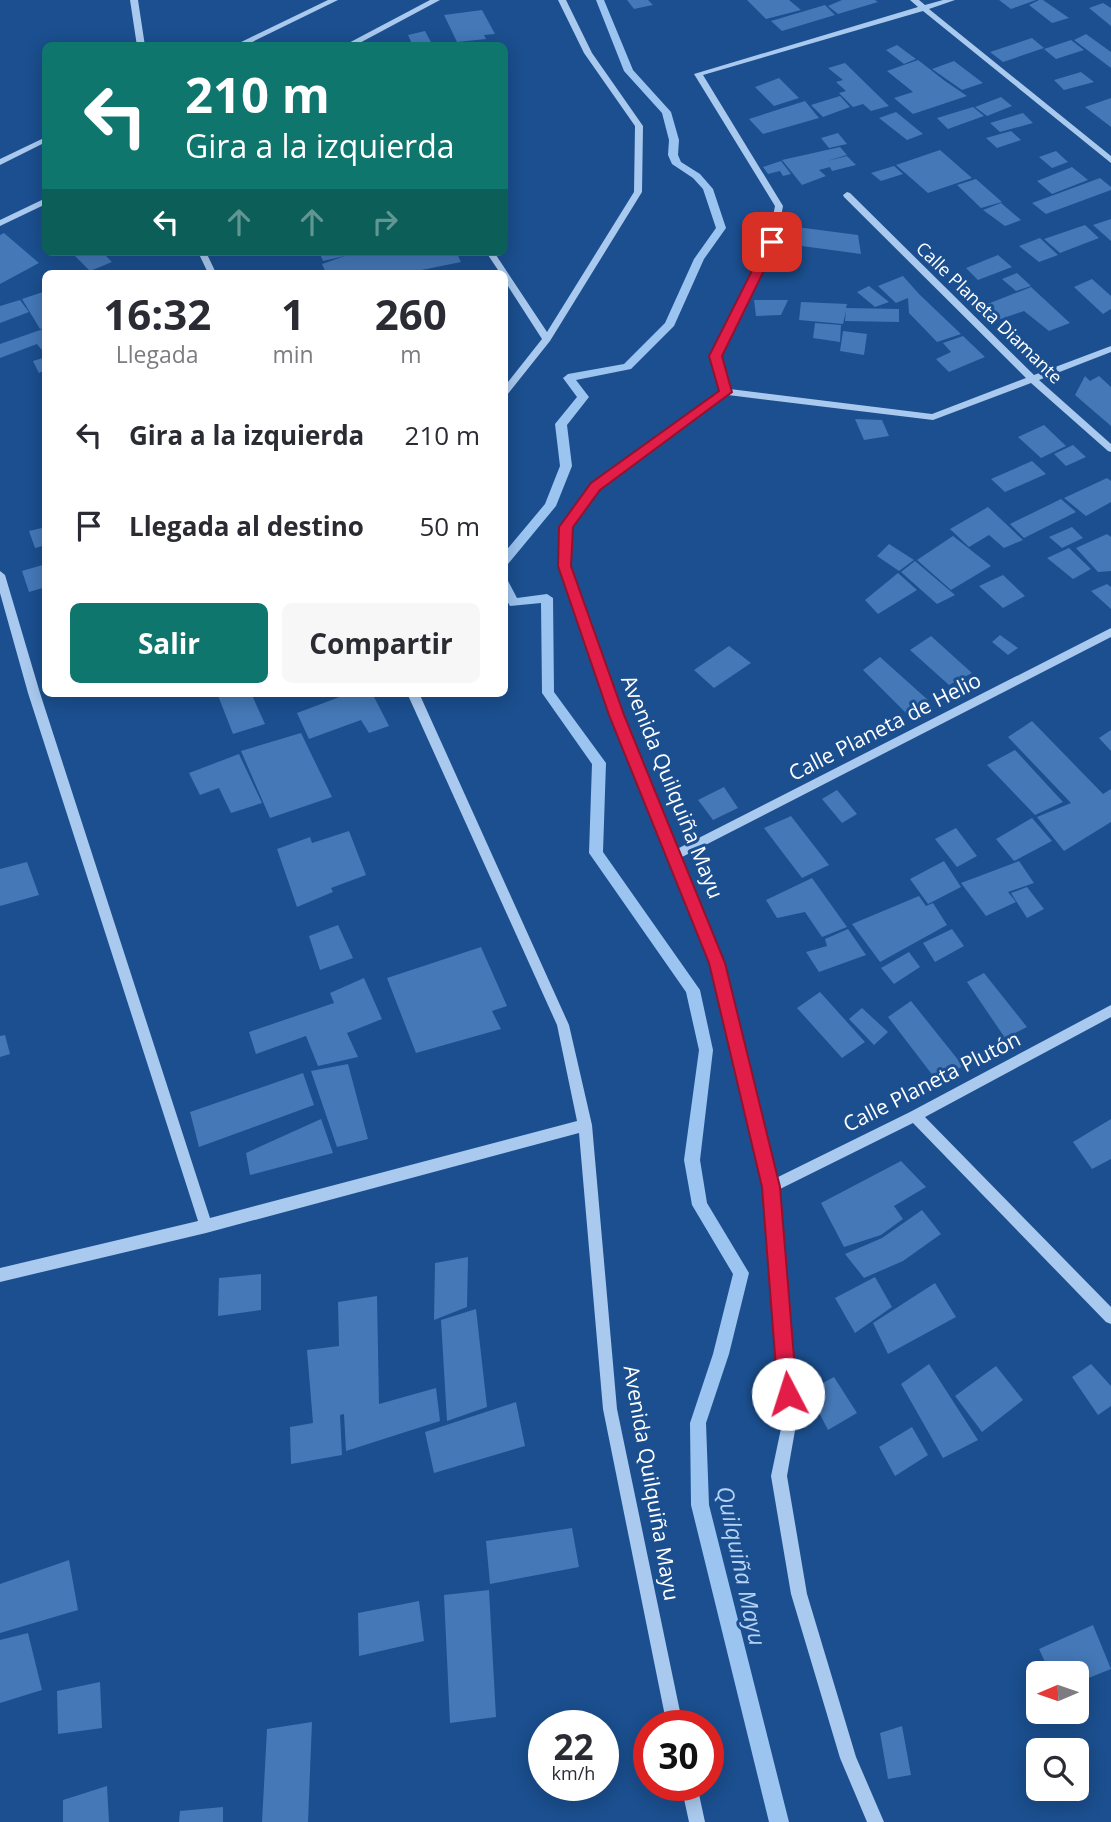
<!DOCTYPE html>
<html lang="es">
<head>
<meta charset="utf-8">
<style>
	body { margin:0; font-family:"Open Sans",sans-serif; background:#f7f7f7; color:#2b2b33; height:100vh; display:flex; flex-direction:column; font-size:26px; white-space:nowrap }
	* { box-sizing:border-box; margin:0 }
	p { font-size:23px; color:#7c7c81 }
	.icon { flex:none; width:38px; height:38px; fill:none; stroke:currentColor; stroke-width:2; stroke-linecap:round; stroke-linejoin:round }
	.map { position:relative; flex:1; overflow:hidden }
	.side { position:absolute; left:42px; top:270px; width:466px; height:427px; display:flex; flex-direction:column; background:#fff; border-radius:10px; box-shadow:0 4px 18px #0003 }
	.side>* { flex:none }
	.banner { position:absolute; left:42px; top:42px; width:466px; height:214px; border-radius:10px; box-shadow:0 4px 18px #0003; background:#0f766e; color:#fff; overflow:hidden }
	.needle { width:46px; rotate:268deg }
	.tools { position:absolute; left:1026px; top:1661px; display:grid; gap:14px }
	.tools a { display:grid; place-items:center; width:63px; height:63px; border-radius:10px; background:#fff; box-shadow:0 4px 18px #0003; font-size:35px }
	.speed { position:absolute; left:528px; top:1710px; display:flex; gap:14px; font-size:35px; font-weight:700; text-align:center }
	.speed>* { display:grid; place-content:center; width:91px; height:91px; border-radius:50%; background:#fff; box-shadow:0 4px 18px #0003; line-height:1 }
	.speed small { font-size:18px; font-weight:400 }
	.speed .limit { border:10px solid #d22; background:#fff; color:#111 }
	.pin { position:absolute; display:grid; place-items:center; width:60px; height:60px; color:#fff; margin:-30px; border-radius:14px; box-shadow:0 4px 10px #0006 }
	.me { position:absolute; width:77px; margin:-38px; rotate:355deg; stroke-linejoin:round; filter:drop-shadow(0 0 5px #0008) }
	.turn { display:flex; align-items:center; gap:24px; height:147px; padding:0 28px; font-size:32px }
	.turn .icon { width:91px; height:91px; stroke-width:2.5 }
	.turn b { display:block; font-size:49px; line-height:60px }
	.lanes { display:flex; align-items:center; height:66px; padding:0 28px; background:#0003; justify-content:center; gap:35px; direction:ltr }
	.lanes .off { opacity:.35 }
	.eta { display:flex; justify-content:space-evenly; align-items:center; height:119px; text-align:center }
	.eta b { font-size:42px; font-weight:700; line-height:49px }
	.cta { display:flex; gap:14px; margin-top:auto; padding:14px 28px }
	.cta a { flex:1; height:80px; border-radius:10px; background:#0f766e; color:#fff; font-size:28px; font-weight:700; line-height:80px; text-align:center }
	.cta a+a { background:#f7f7f7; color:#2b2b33 }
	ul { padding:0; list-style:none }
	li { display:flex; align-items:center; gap:21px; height:91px; padding:0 28px }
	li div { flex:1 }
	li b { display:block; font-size:26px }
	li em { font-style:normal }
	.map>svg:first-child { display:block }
</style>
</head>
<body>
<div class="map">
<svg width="1111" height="1822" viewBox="0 0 1111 1822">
	<rect width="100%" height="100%" fill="#1b4f8f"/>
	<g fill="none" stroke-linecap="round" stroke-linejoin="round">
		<path fill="#9cc4f0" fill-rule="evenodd" d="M596 0H604L633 70 671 112 679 140 678 155 681 162 700 174 713 189 726 228 704 259 674 326 631 369 576 380 589 397 567 425 572 466 556 506 508 564 504 565V553L545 504 560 466 555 424 577 397 563 378 568 374 624 364 665 323 694 259 716 228 703 189 693 178 672 164 668 155 669 140 662 113 624 71Z
			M504 580 508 581 517 598 547 594 553 598 554 692 606 763 603 852 700 990 713 1050 700 1160 707 1203 749 1273 729 1354 706 1423 709 1505 789 1822H769L691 1505 690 1423 713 1354 733 1274 692 1205 684 1160 699 1050 686 992 589 853 592 764 542 693 541 603 510 606 504 596Z"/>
	</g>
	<path fill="#4478b7" d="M627 0H648L653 5 634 9Z
		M747 0H789L801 10 766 19Z
		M842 0H875L878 2 838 14 828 6Z
		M999 0H1036L1011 9Z
		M1039 0H1043L1069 18 1052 23 1029 5Z
		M1103 3 1111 8V26L1089 8Z
		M825 5 835 15 782 31 771 21Z
		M482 10 495 34 484 35 486 39 457 42 444 15Z
		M425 31 433 46H413L408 35Z
		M1086 34 1111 52V68L1074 40Z
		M1032 38 1044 48 1003 62 990 52Z
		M1071 40 1084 50 1056 59 1044 49Z
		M897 45 916 59 904 64 886 50Z
		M918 60 945 81 967 96 913 114 894 98 913 92 887 71Z
		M954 61 983 83 962 90 932 69Z
		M845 63 889 106 871 111 863 104 853 107 839 93 846 91 836 82 843 80 828 68Z
		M1081 72 1094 82 1064 90 1054 80Z
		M779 78 799 98 774 106 755 87Z
		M840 96 850 107 823 117 811 105Z
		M1001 97 1012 106 987 116 975 107Z
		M1111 98V127L1085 107Z
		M805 101 819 118 763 134 749 119Z
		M973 107 984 116 948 129 937 118Z
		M896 112 923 134 907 140 879 118Z
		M1023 113 1033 123 1000 132 990 123Z
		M1011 131 1021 140 997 148 986 138Z
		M838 133 847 144 829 148 821 138Z
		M840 147 847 155 827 161 847 156 856 165 832 171 830 167 819 170 826 176 802 185 782 160Z
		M940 150 972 178 928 193 896 165Z
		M1056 151 1068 162 1052 168 1039 157Z
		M781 161 791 174 783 176 780 171 768 174 763 167Z
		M894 166 903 174 881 181 871 173Z
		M1072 167 1088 180 1052 194 1037 181Z
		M1100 178 1111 187V190L1046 214 1032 203Z
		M976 179 1002 202 981 208 957 185Z
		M1001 203 1021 220 1005 226 983 210Z
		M1111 219V241L1093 225Z
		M1085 225 1099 238 1060 253 1044 239Z
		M789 226 858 235 861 254 787 244Z
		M4 233 39 263 0 284V235Z
		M1040 238 1058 255 1039 262 1019 246Z
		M77 252H102L112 262 90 271 73 254Z
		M319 252H343L345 256 355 252H456L461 262 407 273H326L322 264 345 256 323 261Z
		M998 255 1012 267 978 280 966 268Z
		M1017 273 1031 286 1016 291 1002 279Z
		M903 276 919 294 961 334 937 342 909 313 908 298 896 303 878 286Z
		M1092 279 1111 296V309L1103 314 1074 287Z
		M869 286 889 302 875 307 857 292Z
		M1031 287 1070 323 1049 331 1024 311 995 321 980 307Z
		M46 291V327L40 329 22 299Z
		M20 300 29 312 0 323V306Z
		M754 300H788L781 315 756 316Z
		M801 302 847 304 846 308 899 309V322L845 321 846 311 843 324 799 320Z
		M815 323 841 325 840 342 813 338Z
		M46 328V355L37 344 0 358V344Z
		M843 331 867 334 864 355 840 351Z
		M963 336 985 357 949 372 936 359 951 352 943 343Z
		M46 357V370L39 373 33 361Z
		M1085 376 1090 381 1099 376 1111 387V426L1075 395Z
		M855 419 882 420 889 436 864 440Z
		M1044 425 1066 446 1041 458 1018 437Z
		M1073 445 1086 457 1066 466 1054 454Z
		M1032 461 1046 474 1005 492 991 479Z
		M1107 478 1111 481V502L1086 516 1064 498Z
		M1061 499 1076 512 1024 538 1010 524Z
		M988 507 1023 540 1004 548 989 535 969 547 950 529Z
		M46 527V545L35 548 29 531Z
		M1072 527 1083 538 1062 548 1049 537Z
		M1107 534 1111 537V571L1098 572 1076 548Z
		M953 536 991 566 951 590 917 560Z
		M889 544 914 560 899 571 877 556Z
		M1069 548 1091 569 1073 579 1047 558Z
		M915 561 955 595 937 604 901 572Z
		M46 564V587L29 592 22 571Z
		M898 573 917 590 878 614 865 600Z
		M1003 575 1025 596 1003 608 979 586Z
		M1107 584 1111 587V609L1091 591Z
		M1000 635 1018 648 1008 655 992 642Z
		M931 636 972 673 949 685 910 650Z
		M729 646 751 663 714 688 694 670Z
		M880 657 928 700 906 713 863 670Z
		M217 693H251L265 724 233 734Z
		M350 693H372L389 726 369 733 361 720 309 739 297 713Z
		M1032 721 1103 794 1111 789V822L1064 851 1037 817 1071 803 1008 737Z
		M1111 730V751L1099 738Z
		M301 733 332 797 270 818 241 751Z
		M1015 750 1063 802 1035 815 987 765Z
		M239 754 262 803 231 813 219 788 200 795 189 773Z
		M724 787 738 808 713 820 698 800Z
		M837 790 857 814 842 823 822 799Z
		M791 816 829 865 802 878 764 828Z
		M1032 818 1052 841 1014 861 996 839Z
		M956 828 977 856 957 867 935 839Z
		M349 831 366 875 331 888 333 892 297 907 277 849 310 837 312 843Z
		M944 861 961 887 928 904 910 879Z
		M1019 861 1034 883 1008 892 1016 902 986 916 961 883Z
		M27 862 39 895 0 906V869Z
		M812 878 847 927 822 937 805 912 777 918 766 900Z
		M1027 887 1044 909 1027 918 1011 893Z
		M919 896 926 906 933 903 947 925 880 962 852 924Z
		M338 925 353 958 320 970 309 936Z
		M848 929 866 955 819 972 806 952 827 946 825 939Z
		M952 929 964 946 935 962 923 943Z
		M481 947 507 1006 492 1011 501 1029 416 1053 387 978Z
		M909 952 920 967 894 984 881 968Z
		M984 973 1027 1027 1005 1038 967 982Z
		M364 978 382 1019 347 1033 358 1057 318 1066 306 1036 256 1054 249 1032 334 1003 330 993Z
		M820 992 865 1042 842 1058 797 1008Z
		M911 1001 963 1066 937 1081 888 1017Z
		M862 1008 888 1032 874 1045 849 1019Z
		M5 1035 10 1054 0 1057V1036Z
		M348 1064 368 1139 337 1147 311 1071Z
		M303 1073 314 1105 199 1147 190 1112Z
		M321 1119 333 1153 250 1175 246 1153Z
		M1111 1119V1159L1092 1169 1073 1142Z
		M901 1161 926 1187 894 1206 903 1219 881 1235 844 1247 821 1203Z
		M922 1210 941 1234 903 1261 864 1278 845 1254 882 1238Z
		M468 1257 467 1307 434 1320 435 1263Z
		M261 1274V1310L218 1316 219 1278Z
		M875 1277 892 1307 855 1333 835 1298Z
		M935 1283 956 1317 888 1354 873 1323Z
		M377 1296 379 1404 436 1388 440 1421 346 1451 344 1414 340 1415 342 1455 291 1464 290 1427 313 1423 307 1350 339 1346 338 1302Z
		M476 1309 487 1407 447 1421 441 1320Z
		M929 1364 978 1440 943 1458 901 1384Z
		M1091 1364 1111 1386V1406L1098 1415 1072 1377Z
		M996 1366 1023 1400 982 1432 955 1396Z
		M834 1377 857 1413 828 1430 808 1391Z
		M516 1402 525 1446 434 1473 425 1432Z
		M912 1427 928 1455 895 1476 879 1447Z
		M572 1528 579 1567 490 1584 486 1541Z
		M69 1560 78 1610 0 1633V1584Z
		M489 1590 496 1717 450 1723 444 1595Z
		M419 1601 424 1641 359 1656 358 1613Z
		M1093 1625 1111 1669 1076 1683V1673H1050L1039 1649Z
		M28 1633 42 1690 0 1703V1640Z
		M100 1682 102 1728 58 1734 57 1691Z
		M312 1722 308 1822H262L267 1729Z
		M902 1726 911 1775 888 1779 880 1733Z
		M107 1786 109 1822H63V1800Z
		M223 1807V1822H179L180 1811Z"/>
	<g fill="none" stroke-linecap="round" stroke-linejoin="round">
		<path fill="#a9c9ee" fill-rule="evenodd" d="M130 0H138L145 46H137Z
			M328 0H338L244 46H233Z
			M430 0H440L354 46H343Z
			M558 0H566L592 53 643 126 642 192 550 341 507 395 504 396V387L542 339 504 280V273H500L486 252H494L547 332 634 192 635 126 584 53Z
			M910 0H919L925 5 943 0H955L929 9 1111 156V163L923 11 703 75 783 206 776 242 720 356 730 389 932 414 1026 378 844 197 843 195 847 192 850 193 1034 375 1111 346V352L1039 380 1111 444V452L1108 451 1031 383 933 420 728 395 599 488 571 527 570 566 622 715 677 849 1111 628V637L680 858 723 963 776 1178 910 1112 1111 1005V1017L925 1117 1111 1307V1324L1106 1322 913 1123 778 1190 797 1419 787 1476 807 1594 856 1757 884 1822H867L840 1758 791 1594 771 1476 783 1419 764 1187 711 963 610 715 560 566 561 527 591 484 721 391 710 356 768 242 775 206 694 74 918 7Z
			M46 137V142L0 165V159Z
			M46 198V204L0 226V220Z
			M198 252H206L216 273H208Z
			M0 571 5 575 40 693 210 1218 577 1121 557 1025 407 693H419L569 1025 592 1125 617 1409 683 1726H667L603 1409 579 1133 206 1233 0 1282V1268L198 1221 28 693 0 593Z
			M681 1785H697L705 1822H689Z"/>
	</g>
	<path fill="#e11d48" stroke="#92132f" stroke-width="2" d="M768 239 778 242 722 356 732 392 600 490 573 527 571 566 624 715 725 963 780 1187 797 1394 795 1400 788 1403 781 1400 778 1394 762 1187 709 963 609 715 558 566 559 527 591 483 719 391 709 356Z"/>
	<g text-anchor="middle" stroke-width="6" stroke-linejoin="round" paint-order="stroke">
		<g font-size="18" fill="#fff" stroke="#1b4f8f">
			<text transform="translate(989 313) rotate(44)" y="6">Calle Planeta Diamante</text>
		</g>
		<g font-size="21" fill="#fff" stroke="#1b4f8f">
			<text transform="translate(885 727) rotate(-27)" y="7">Calle Planeta de Helio</text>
			<text transform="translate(672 787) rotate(68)" y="7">Avenida Quilquiña Mayu</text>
			<text transform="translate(932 1082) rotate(-27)" y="7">Calle Planeta Plutón</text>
			<text transform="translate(651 1483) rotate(80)" y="7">Avenida Quilquiña Mayu</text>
		</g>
		<g font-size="23" font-style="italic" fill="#b5d3f5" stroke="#1b4f8f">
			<text transform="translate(741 1566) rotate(78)" y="8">Quilquiña Mayu</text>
		</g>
	</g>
</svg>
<div class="tools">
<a><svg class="needle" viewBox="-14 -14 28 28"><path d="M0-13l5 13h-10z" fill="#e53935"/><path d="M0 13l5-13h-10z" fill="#7c7c81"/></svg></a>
<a><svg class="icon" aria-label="search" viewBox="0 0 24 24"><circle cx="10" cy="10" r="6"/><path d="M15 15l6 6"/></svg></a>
</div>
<div class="speed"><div>22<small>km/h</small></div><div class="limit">30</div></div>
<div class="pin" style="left:772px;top:242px;background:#d93025"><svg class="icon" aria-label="arrive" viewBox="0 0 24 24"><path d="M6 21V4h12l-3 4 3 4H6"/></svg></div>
<svg class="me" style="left:788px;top:1394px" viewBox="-20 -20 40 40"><circle r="19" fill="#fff"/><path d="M0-13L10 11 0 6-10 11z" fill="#e11d48"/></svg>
<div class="banner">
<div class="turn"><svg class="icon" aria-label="left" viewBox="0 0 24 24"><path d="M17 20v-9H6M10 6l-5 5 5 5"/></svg><div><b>210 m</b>Gira a la izquierda</div></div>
<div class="lanes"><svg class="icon" aria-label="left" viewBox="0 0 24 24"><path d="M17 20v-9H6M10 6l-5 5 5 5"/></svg><svg class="icon off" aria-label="ahead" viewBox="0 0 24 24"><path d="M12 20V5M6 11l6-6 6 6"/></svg><svg class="icon off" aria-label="ahead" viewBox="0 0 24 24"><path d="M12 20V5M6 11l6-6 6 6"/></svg><svg class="icon off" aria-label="right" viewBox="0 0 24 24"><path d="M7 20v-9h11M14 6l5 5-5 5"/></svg></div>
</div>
<section class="side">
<div class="eta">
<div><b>16:32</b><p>Llegada</p></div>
<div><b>1</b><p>min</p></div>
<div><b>260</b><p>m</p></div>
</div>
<ul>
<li><svg class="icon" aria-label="left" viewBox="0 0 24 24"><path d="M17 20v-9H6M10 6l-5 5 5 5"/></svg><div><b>Gira a la izquierda</b></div><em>210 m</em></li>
<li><svg class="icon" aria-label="arrive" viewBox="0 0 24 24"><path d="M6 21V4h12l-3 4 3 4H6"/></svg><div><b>Llegada al destino</b></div><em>50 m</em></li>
</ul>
<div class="cta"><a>Salir</a><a>Compartir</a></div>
</section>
</div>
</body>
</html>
